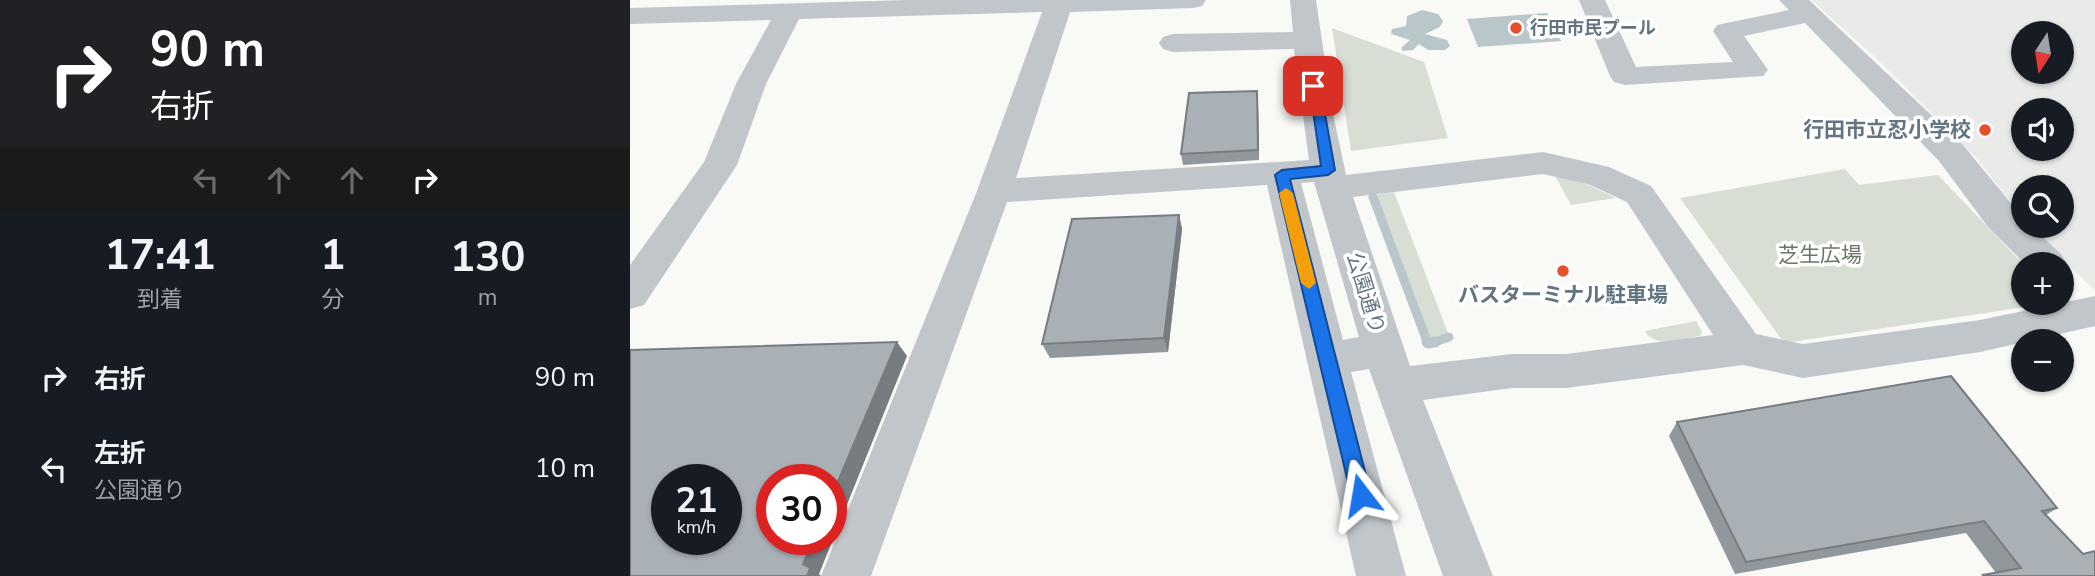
<!DOCTYPE html>
<html lang="ja">
<head>
<meta charset="utf-8">
<style>
	body { margin:0; font-family:"Nunito Sans","Noto Sans JP",sans-serif; background:#20242c; color:#f1f3f6; height:100vh; display:flex; flex-direction:column; font-size:26px; white-space:nowrap }
	* { box-sizing:border-box; margin:0 }
	p { font-size:23px; color:#9ea1a6 }
	.icon { flex:none; width:38px; height:38px; fill:none; stroke:currentColor; stroke-width:2; stroke-linecap:round; stroke-linejoin:round }
	.map { position:relative; flex:1; overflow:hidden }
	.details { display:flex; flex-direction:column; background:#171b24; width:630px }
	.details>* { flex:none }
	.guide { background:#202124; color:#fff; overflow:hidden }
	.needle { width:46px; rotate:192deg }
	.controls { position:absolute; left:1381px; top:21px; display:grid; gap:14px }
	.controls a { display:grid; place-items:center; width:63px; height:63px; border-radius:50%; background:#171b24; box-shadow:0 2px 5px #0004; font-size:35px }
	.speed { position:absolute; left:21px; top:464px; display:flex; gap:14px; font-size:35px; font-weight:700; text-align:center }
	.speed>* { display:grid; place-content:center; width:91px; height:91px; border-radius:50%; background:#171b24; box-shadow:0 2px 5px #0004; line-height:1 }
	.speed small { font-size:18px; font-weight:400 }
	.speed .limit { border:10px solid #d22; background:#fff; color:#111 }
	.pin { position:absolute; display:grid; place-items:center; width:60px; height:60px; color:#fff; margin:-30px; border-radius:14px; box-shadow:0 4px 10px #0006 }
	.me { position:absolute; width:77px; margin:-38px; rotate:346deg; stroke-linejoin:round; filter:drop-shadow(0 0 5px #0008) }
	.turn { display:flex; align-items:center; gap:24px; height:147px; padding:0 35px; font-size:32px }
	.turn .icon { width:91px; height:91px; stroke-width:2.5 }
	.turn b { display:block; font-size:49px; line-height:60px }
	.lanes { display:flex; align-items:center; height:66px; padding:0 35px; background:#0003; justify-content:center; gap:35px; direction:ltr }
	.lanes .off { opacity:.35 }
	.eta { display:flex; justify-content:space-evenly; align-items:center; height:119px; text-align:center }
	.eta b { font-size:42px; font-weight:700; line-height:49px }
	ul { padding:0; list-style:none }
	li { display:flex; align-items:center; gap:21px; height:91px; padding:0 35px }
	li div { flex:1 }
	li b { display:block; font-size:26px }
	li em { font-style:normal }
	main { display:flex; flex:1; min-height:0 }
	.map>svg:first-child { display:block }
</style>
</head>
<body>
<main>
<section class="details">
<div class="guide">
<div class="turn"><svg class="icon" aria-label="right" viewBox="0 0 24 24"><path d="M7 20v-9h11M14 6l5 5-5 5"/></svg><div><b>90 m</b>右折</div></div>
<div class="lanes"><svg class="icon off" aria-label="left" viewBox="0 0 24 24"><path d="M17 20v-9H6M10 6l-5 5 5 5"/></svg><svg class="icon off" aria-label="ahead" viewBox="0 0 24 24"><path d="M12 20V5M6 11l6-6 6 6"/></svg><svg class="icon off" aria-label="ahead" viewBox="0 0 24 24"><path d="M12 20V5M6 11l6-6 6 6"/></svg><svg class="icon" aria-label="right" viewBox="0 0 24 24"><path d="M7 20v-9h11M14 6l5 5-5 5"/></svg></div>
</div>
<div class="eta">
<div><b>17:41</b><p>到着</p></div>
<div><b>1</b><p>分</p></div>
<div><b>130</b><p>m</p></div>
</div>
<ul>
<li><svg class="icon" aria-label="right" viewBox="0 0 24 24"><path d="M7 20v-9h11M14 6l5 5-5 5"/></svg><div><b>右折</b></div><em>90 m</em></li>
<li><svg class="icon" aria-label="left" viewBox="0 0 24 24"><path d="M17 20v-9H6M10 6l-5 5 5 5"/></svg><div><b>左折</b><p>公園通り</p></div><em>10 m</em></li>
</ul>
</section>
<div class="map">
<svg width="1465" height="576" viewBox="0 0 1465 576">
	<rect width="100%" height="100%" fill="#f9f9f6"/>
	<path fill="#eaeae9" fill-rule="evenodd" d="M1181 0H1465V291L1399 226H1432V187H1393V218L1347 159 1245 57ZM1393 33H1432V72H1393ZM1393 110H1432V149H1393Z"/>
	<path fill="#d9ded5" d="M702 28 794 62 818 138 721 151Z
		M1215 169 1229 185 1308 175 1393 264V303H1423L1154 343 1050 198Z
		M926 170 982 196 985 198 941 205 923 172Z
		M764 192 818 333 799 339 746 195Z
		M1066 321 1072 332 1070 336C1053 338 1025 349 1015 331Z"/>
	<path fill="#b9c6ca" d="M792 10 808 14 813 21 810 27 795 34 817 40 820 46 815 50H798L789 44 783 50 773 51 771 48 780 40 761 34 762 29 776 26 777 16Z
		M917 13 931 41 848 47 837 19Z"/>
	<g fill="none" stroke-linecap="round" stroke-linejoin="round">
		<path stroke="#b9c6ca" stroke-width="9" d="M743 197 798 344
			M799 344 819 337"/>
		<path stroke="#b9c6ca" stroke-width="11" d="M797 342H805"/>
		<path fill="#c1c6ca" fill-rule="evenodd" d="M277 0H576L572 6 563 8 440 12 386 178 679 160 664 49 543 52 533 49 529 43 533 37 543 34 663 32 660 0H686L702 109 716 175 913 152 979 167 1021 186 1126 334 1173 344 1350 320 1465 296V326L1350 352 1173 378 1113 365 936 388H882L793 400 863 576H813L739 369 721 372 776 576H726L637 185 377 202 241 576H191L347 191 412 12 169 19 136 84 107 165 14 305 0 309V265L74 162 106 84 141 20 0 24V8ZM913 174 958 184 997 202 1083 335 936 354H882L780 366 723 197ZM684 182 729 337 713 340 671 183Z
			M949 0H975L1006 67 1103 62 1083 31 1087 25 1159 10 1149 0H1179L1333 145 1393 218V226H1401L1431 254 1437 264 1432 273V264H1395L1358 227 1309 161 1175 23 1114 36 1138 70 1133 76 995 85 984 82 980 76Z"/>
	</g>
	<path fill="#91989d" d="M627 91 628 102 629 160 553 165 551 154Z
		M549 215 552 229 538 352 420 358 412 344Z
		M1047 422 1427 508 1416 515 1465 576H1351L1366 573 1336 533 1105 574 1039 436Z"/>
	<path fill="#767c80" d="M627 91 628 102 629 160 628 150Z
		M549 215 552 229 538 352 534 338Z
		M267 342 277 356 189 574 191 576H177L173 564 184 539H201V498Z"/>
	<path fill="#a9b1b7" stroke="#767c80" stroke-width="2" fill-rule="evenodd" d="M627 91 628 150 551 154 559 93Z
		M549 215 534 338 412 344 442 219Z
		M267 342 201 498V480H142V539H184L173 564 180 568 177 576H0V350ZM37 480H96V539H37Z
		M1321 376 1427 508 1412 511 1453 554 1465 551V576H1354L1353 575 1391 568 1354 521 1116 562 1047 422Z"/>
	<path fill="#1a73e8" stroke="#114b97" stroke-width="2" d="M679 83 690 86 705 170 698 175 660 179 741 495 738 501 731 504 724 501 721 495 645 175 652 170 691 166Z"/>
	<path fill="#f59e0b" d="M656 188 663 193 686 283 679 289 671 283 649 193Z"/>
	<g fill="#e54f2a" stroke="#fff" stroke-width="2.5">
		<circle cx="886" cy="28" r="7"/>
		<circle cx="1355" cy="130" r="7"/>
		<circle cx="933" cy="271" r="7"/>
	</g>
	<g text-anchor="middle" stroke-width="7" stroke-linejoin="round" paint-order="stroke">
		<g font-size="18" font-weight="bold" fill="#637581" stroke="#fff" text-anchor="start">
			<text x="900" y="34">行田市民プール</text>
		</g>
		<g font-size="21" font-weight="bold" fill="#637581" stroke="#fff" text-anchor="end">
			<text x="1341" y="137">行田市立忍小学校</text>
			<text x="933" y="302" text-anchor="middle">バスターミナル駐車場</text>
		</g>
		<g font-size="21" fill="#677962" stroke="#fff">
			<text x="1190" y="262">芝生広場</text>
		</g>
		<g font-size="21" fill="#637581" stroke="#fff">
			<text transform="translate(736 293) rotate(73)" y="7">公園通り</text>
		</g>
	</g>
</svg>
<div class="controls">
<a><svg class="needle" viewBox="-14 -14 28 28"><path d="M0-13l5 13h-10z" fill="#e53935"/><path d="M0 13l5-13h-10z" fill="#9ea1a6"/></svg></a>
<a><svg class="icon" aria-label="sound" viewBox="0 0 24 24"><path d="M4 9h4l5-4v14l-5-4H4zM17 9q2 3 0 6"/></svg></a>
<a><svg class="icon" aria-label="search" viewBox="0 0 24 24"><circle cx="10" cy="10" r="6"/><path d="M15 15l6 6"/></svg></a>
<a>+</a>
<a>−</a>
</div>
<div class="speed"><div>21<small>km/h</small></div><div class="limit">30</div></div>
<div class="pin" style="left:683px;top:86px;background:#d93025"><svg class="icon" aria-label="arrive" viewBox="0 0 24 24"><path d="M6 21V4h12l-3 4 3 4H6"/></svg></div>
<svg class="me" style="left:731px;top:495px" viewBox="-20 -20 40 40"><path d="M0-17L14 15 0 8-14 15z" fill="#1a73e8" stroke="#fff" stroke-width="4"/></svg>
</div>
</main>
</body>
</html>
